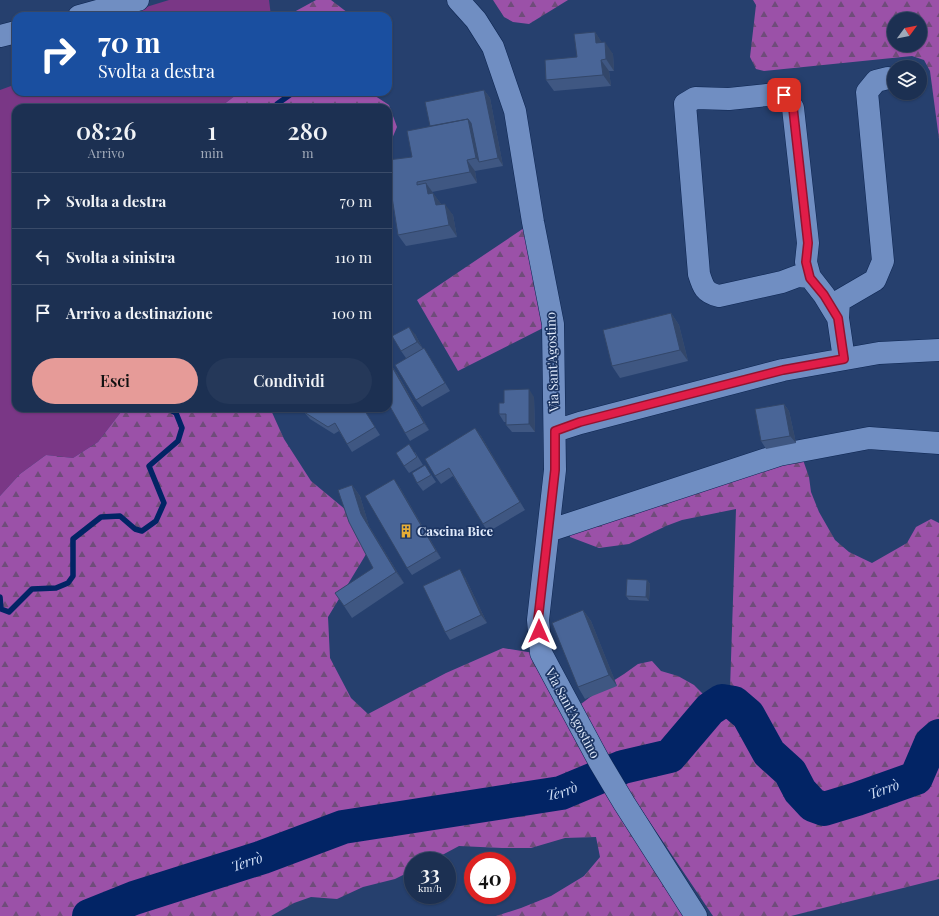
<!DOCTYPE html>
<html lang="it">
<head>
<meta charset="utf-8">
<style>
	body { margin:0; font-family:"Playfair Display",serif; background:#253859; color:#f1f3f6; height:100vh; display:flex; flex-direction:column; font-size:15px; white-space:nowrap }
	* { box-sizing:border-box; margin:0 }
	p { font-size:13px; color:#a0a9b8 }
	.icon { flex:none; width:22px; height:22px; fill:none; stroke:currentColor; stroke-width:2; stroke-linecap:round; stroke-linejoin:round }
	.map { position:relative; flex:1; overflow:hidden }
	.panel { position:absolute; left:12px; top:104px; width:380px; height:308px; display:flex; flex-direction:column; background:#1c3052; border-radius:12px; box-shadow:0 1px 3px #0004,0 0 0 1px #3a4b69 }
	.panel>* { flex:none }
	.banner { position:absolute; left:12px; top:12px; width:380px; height:84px; border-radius:12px; box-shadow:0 1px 3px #0004,0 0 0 1px #3a4b69; background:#1a4fa0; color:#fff; overflow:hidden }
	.needle { width:26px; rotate:58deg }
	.fabs { position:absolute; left:887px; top:12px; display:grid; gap:8px }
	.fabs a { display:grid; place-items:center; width:40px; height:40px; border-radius:50%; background:#1c3052; box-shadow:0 1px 3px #0004,0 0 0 1px #3a4b69; font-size:20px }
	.speed { position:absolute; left:404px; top:852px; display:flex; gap:8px; font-size:20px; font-weight:700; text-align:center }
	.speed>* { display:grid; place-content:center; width:52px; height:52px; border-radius:50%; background:#1c3052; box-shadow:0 1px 3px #0004,0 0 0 1px #3a4b69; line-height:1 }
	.speed small { font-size:10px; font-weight:400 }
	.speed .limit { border:6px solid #d22; background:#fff; color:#111 }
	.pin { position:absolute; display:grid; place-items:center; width:34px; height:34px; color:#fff; margin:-17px; border-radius:8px; box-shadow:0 2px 6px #0006 }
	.me { position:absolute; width:44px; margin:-22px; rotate:0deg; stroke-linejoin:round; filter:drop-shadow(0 0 3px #0008) }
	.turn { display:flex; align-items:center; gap:14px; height:84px; padding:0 20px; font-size:18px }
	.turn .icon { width:52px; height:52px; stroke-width:2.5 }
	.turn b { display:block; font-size:28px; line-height:34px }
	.eta { display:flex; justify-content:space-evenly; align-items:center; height:68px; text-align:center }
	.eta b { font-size:24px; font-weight:600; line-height:28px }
	.primary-button { display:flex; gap:8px; margin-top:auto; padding:8px 20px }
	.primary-button a { flex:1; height:46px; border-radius:24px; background:#e69b98; color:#111; font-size:16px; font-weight:600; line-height:46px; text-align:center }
	.primary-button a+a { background:#253859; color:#f1f3f6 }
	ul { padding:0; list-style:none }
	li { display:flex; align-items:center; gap:12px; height:56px; padding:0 20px; border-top:1px solid #3a4b69 }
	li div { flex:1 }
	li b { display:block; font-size:15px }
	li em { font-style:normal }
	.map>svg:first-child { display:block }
</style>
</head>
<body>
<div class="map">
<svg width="939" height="916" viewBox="0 0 939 916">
	<defs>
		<pattern id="forest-firs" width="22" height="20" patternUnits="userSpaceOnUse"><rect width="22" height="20" fill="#9b51a8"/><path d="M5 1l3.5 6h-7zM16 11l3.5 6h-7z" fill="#6f4c7a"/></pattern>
	</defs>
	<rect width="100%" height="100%" fill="#26406e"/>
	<path fill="#7a3786" d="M169 0H269L271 16H117Z
		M16 83V92H240L219 108H16V408H124L98 442 73 458 46 455 20 474 0 496V90L11 86Z"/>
	<path fill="url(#forest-firs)" fill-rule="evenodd" d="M316 0H331L352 16H291L294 12Z
		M493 0H568L529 24 513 22 504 17Z
		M753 0H939V139L930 71 924 60 912 56 764 71 756 69 750 57 756 5ZM894 19H920V45H894Z
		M240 92H369L389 105 397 127 388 148V108H219Z
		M524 228 543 328 458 371 417 300Z
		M124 408H270L284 439 311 481 346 510 368 551 328 617 330 658 351 698 368 714 446 673 503 648 534 653 684 916H496L521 908 551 896 584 876 600 857 596 837 565 838 531 848H502L459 846 431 861H413V870L395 879 363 887 337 899 311 897 294 903 271 916H0V496L20 474 46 455 73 458 98 442Z
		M803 460 809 477 811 492 819 512 835 540 849 552 872 563 907 543 916 527 931 519 939 523V879L791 916H713L633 797 606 754 581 704 602 688 624 674 638 664 652 661 661 671 678 676 694 685 705 696 719 695 730 689 736 509 682 520 666 526 629 544 599 548 570 537V524Z"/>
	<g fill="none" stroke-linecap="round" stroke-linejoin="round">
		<path stroke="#022465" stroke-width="5.5" d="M277 108V104L294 92
			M0 597 1 609 9 612 32 589 56 588 68 583 73 576V539L101 517 120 516 135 529 142 531 156 521 164 503 149 466 178 441 182 428 176 413 167 408"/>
		<path stroke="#022465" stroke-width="34" id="s1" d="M89 916 134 898 263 857 343 827 561 793 623 767 670 756 710 709 722 701 734 703 748 715 769 753 790 772 800 791 813 805 824 809 857 799 916 778 931 743 939 736"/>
		<g stroke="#0d2551" stroke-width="23">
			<path id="minor" d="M458 0 476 20 493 47 515 111 533 222 553 324 555 470 538 620 541 653 599 761 624 803 696 916
				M79 16 138 0
				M0 36 16 32
				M810 277 806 262 808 243 793 108 784 95H767L729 99 695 98 685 104 699 274C703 287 705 293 719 296L782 282 798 276 810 277 824 295 838 318
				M844 359 838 318 839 301 875 280 883 261 867 92 876 81 888 78
				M555 431 580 423 783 370 879 353 939 350
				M548 531 779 455 869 438 939 443"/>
		</g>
		<use href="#minor" stroke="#708ec2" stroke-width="22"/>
	</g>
	<path fill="#3f5782" d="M595 32 602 43 613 54 614 71H609L611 86 554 91 546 80 577 57Z
		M484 90 490 98 503 166 475 171 477 183 432 192 441 204 453 215 457 237 406 246 398 235 412 157 430 126Z
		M671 313 679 325 688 361 620 378 612 366Z
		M415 334 423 349 424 348 429 356 450 391 422 407 416 400 406 358 401 351Z
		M391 365 397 373 429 430 410 441 405 433Z
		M534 397 535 432H512L506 425V422H504L499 414 504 403Z
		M784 404 789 411 796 443 766 449 761 441Z
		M306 408H374L366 413 380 435 352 452 347 444 339 431 334 434 310 419 304 412Z
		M475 428 481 436 525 510 488 532 453 476 441 484 435 476Z
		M415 452 423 465 409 473 404 466Z
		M430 473 436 482 423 491 417 483Z
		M352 485 360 496 369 526 404 583 352 618 344 606 373 568Z
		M399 486 441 558 412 575 407 568Z
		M465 577 487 623 450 640 445 632Z
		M647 580 650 584 649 601 629 600 626 596Z
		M583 610 591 621 617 686 585 699 578 687Z"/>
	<path fill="#33476a" d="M595 32 603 44 596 43Z
		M605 42 613 54 614 71 606 59Z
		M601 60 609 71 611 86 603 75Z
		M484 90 490 98 503 166 498 158Z
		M468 119 476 130 479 162 476 158Z
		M467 160 475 171 477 183 470 172Z
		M426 183 441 204 444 217 428 194Z
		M445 204 453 215 457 237 449 225Z
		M671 313 679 325 688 361 680 350Z
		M409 327 415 334 423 349 417 342Z
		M391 365 397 373 429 430 424 423Z
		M529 389 534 397 535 432 529 424Z
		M784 404 789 411 796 443 790 436Z
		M475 428 481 436 525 510 520 502Z
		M394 479 399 486 441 558 436 551Z
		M352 485 360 496 369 526 404 583 396 572 361 514Z
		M460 569 465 577 487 623 481 615Z
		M647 580 650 584 649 601 646 597Z
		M583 610 591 621 617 686 609 675Z"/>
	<path fill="#496597" stroke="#33476a" d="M595 32 596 43 605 42 606 59 601 60 603 75 546 80 545 60 577 57 574 34Z
		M484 90 498 158 479 162 471 123 468 119 430 126 425 102Z
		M468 119 476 158 467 160 470 172 417 182V185L426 183 428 194 433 193 436 205 445 204 449 225 398 235 388 172V160L412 157 407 131Z
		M671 313 680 350 612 366 603 330Z
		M409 327 417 342 401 351 392 336Z
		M424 348 445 383 416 400 395 365Z
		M391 365 424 423 405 433 388 403V367Z
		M529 389V424L506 425V414H499V403H504V390Z
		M784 404 790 436 761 441 755 409Z
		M306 408H363L375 427 347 444 335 423 328 427 304 412Z
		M475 428 520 502 483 524 449 468 435 476 425 459Z
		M409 444 417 457 404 466 396 453Z
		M425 465 431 475 417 483 412 473Z
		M394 479 436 551 407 568 365 496Z
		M352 485 361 514 396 572 344 606 335 593 373 568 349 522 341 499 338 490Z
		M460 569 481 615 445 632 423 586Z
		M627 579 647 580 646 597 626 596Z
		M583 610 609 675 578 687 552 623Z"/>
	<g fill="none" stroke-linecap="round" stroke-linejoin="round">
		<g stroke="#92132f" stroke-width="10">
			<path id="route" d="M539 631 538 620 555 470V431L580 422 783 370 844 359 838 318 824 295 810 278 806 262 808 243 793 108 784 95"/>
		</g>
		<use href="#route" stroke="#e11d48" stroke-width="7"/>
	</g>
	<defs>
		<g id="building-bare" transform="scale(1.08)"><path d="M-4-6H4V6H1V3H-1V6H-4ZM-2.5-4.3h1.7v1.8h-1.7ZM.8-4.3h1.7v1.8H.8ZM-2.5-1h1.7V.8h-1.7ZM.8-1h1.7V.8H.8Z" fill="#e6ad36" stroke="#1c3563" stroke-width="2.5" paint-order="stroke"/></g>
	</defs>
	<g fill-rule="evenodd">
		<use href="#building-bare" x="406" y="531"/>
	</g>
	<g text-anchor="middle" stroke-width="3.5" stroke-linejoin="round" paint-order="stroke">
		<g font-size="13" fill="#dfe9fa" stroke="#1c3563">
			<text transform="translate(552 362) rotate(-92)" y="5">Via Sant'Agostino</text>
			<text transform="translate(573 713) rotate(62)" y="5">Via Sant'Agostino</text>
		</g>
		<g font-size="13" font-weight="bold" fill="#dfe9fa" stroke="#1c3563" text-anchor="start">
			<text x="417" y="536">Cascina Bice</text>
		</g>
		<g font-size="14" font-style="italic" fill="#d1dff7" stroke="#1c3563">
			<text dy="5" stroke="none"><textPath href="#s1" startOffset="899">Terrò</textPath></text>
			<text dy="5" stroke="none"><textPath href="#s1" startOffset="491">Terrò</textPath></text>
			<text dy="5" stroke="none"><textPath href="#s1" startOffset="167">Terrò</textPath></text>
		</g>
	</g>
</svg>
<div class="fabs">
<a><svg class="needle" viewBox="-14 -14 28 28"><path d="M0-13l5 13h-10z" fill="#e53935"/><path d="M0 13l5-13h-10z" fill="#a0a9b8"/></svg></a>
<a><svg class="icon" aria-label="layers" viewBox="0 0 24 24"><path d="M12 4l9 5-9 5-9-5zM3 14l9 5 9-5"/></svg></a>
</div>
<div class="speed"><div>33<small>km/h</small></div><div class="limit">40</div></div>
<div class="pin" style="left:784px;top:95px;background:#d93025"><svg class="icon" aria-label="arrive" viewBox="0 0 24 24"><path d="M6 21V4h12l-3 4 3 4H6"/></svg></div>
<svg class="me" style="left:539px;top:631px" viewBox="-20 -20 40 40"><path d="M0-17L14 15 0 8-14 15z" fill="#e11d48" stroke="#fff" stroke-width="4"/></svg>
<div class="banner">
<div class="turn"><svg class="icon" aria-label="right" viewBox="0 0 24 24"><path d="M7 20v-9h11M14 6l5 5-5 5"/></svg><div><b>70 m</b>Svolta a destra</div></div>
</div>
<section class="panel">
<div class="eta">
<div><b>08:26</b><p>Arrivo</p></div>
<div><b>1</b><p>min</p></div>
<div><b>280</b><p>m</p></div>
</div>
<ul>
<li><svg class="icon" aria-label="right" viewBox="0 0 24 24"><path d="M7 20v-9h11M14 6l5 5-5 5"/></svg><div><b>Svolta a destra</b></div><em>70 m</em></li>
<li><svg class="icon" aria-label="left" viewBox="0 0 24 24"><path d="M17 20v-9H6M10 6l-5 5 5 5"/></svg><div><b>Svolta a sinistra</b></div><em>110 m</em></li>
<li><svg class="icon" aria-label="arrive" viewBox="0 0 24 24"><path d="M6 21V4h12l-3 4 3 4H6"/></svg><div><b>Arrivo a destinazione</b></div><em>100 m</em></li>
</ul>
<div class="primary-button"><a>Esci</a><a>Condividi</a></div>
</section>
</div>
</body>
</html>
